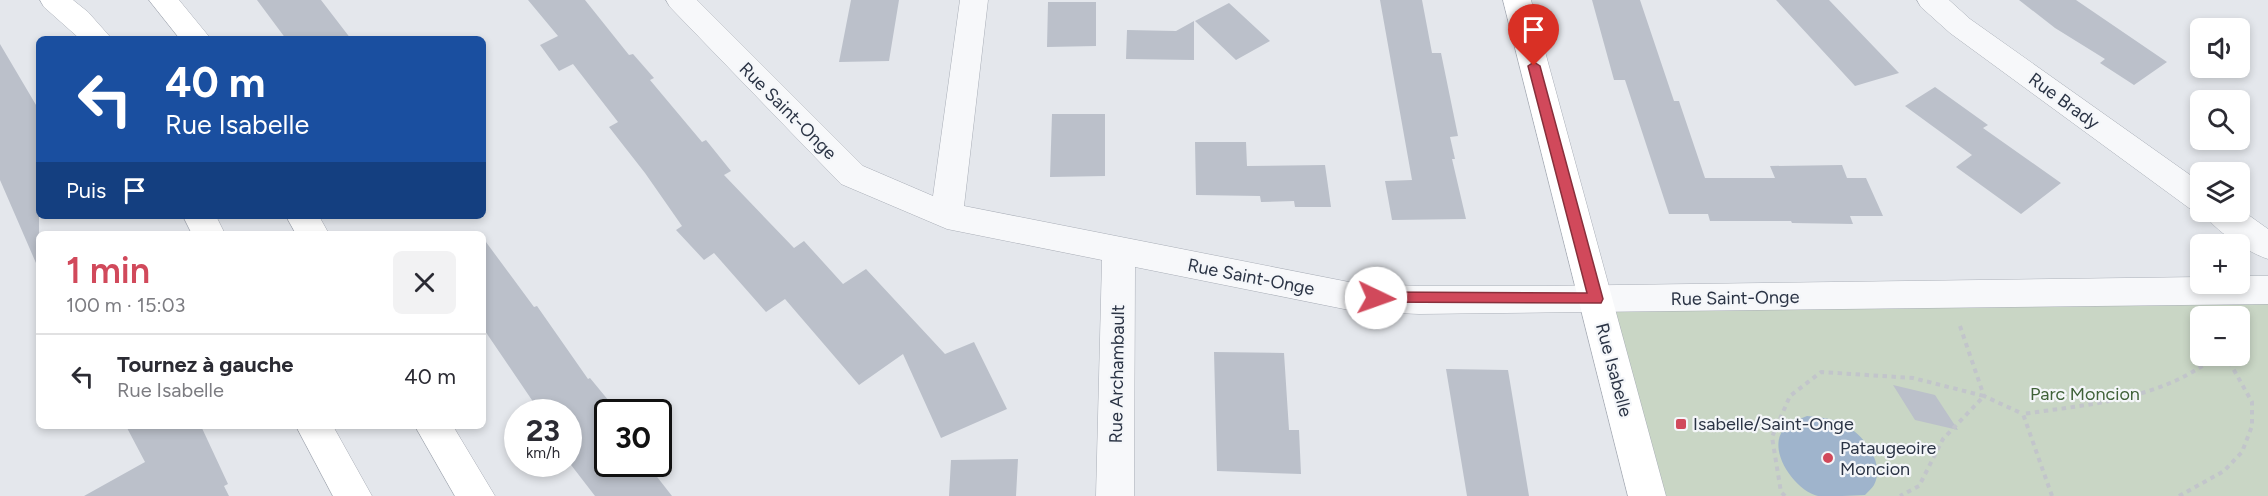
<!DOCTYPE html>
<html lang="fr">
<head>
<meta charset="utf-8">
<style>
	body { margin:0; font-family:Figtree,sans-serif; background:#f2f2f3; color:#2b2b33; height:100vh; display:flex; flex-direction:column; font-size:22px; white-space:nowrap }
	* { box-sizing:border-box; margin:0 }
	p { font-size:20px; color:#7c7c81 }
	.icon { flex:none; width:33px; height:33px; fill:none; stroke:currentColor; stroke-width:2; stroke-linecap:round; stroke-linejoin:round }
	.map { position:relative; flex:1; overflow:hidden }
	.drawer { position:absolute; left:36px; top:231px; width:450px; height:198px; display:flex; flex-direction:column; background:#fff; border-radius:9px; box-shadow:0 3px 9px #0003 }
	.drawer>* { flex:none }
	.banner { position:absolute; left:36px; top:36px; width:450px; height:183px; border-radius:9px; box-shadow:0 3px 9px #0003; background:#1a4fa0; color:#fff; overflow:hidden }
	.tools { position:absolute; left:2190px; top:18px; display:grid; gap:12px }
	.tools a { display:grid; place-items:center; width:60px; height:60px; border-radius:9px; background:#fff; box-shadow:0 3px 9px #0003; font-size:30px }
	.speed { position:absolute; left:504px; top:399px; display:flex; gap:12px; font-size:30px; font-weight:700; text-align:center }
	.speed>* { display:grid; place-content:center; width:78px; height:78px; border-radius:50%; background:#fff; box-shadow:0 3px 9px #0003; line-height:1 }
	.speed small { font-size:15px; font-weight:400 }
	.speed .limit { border:3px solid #111; border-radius:9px; background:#fff; color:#111 }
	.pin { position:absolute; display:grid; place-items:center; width:51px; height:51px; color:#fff; margin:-62px -26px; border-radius:50% 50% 50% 0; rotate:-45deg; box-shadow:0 0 6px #0007 }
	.pin .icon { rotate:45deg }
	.me { position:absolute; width:66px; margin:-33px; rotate:93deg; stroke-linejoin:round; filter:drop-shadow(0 0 4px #0008) }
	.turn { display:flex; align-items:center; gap:21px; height:126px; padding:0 30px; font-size:27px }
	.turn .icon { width:78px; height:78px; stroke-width:2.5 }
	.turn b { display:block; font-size:42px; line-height:51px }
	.then { display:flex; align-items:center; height:57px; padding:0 30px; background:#0003; gap:12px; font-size:22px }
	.round { display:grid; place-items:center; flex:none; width:63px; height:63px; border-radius:9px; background:#f2f2f3 }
	.summary { display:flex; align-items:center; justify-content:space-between; height:102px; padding:0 30px }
	h1 { font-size:36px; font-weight:600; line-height:45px; color:#d1495b }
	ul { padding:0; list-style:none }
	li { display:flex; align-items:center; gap:18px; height:84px; padding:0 30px; border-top:2px solid #e1e1e2 }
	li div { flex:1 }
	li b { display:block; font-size:22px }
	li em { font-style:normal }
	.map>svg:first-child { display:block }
</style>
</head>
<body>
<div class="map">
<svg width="2268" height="496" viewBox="0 0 2268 496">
	<rect width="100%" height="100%" fill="#e4e7ec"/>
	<path fill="#c9d6c5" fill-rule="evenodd" d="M2268 290V496H1647L1596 299ZM2200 316H2240V356H2200Z"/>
	<path fill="#9fb4cc" d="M1807 416C1819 417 1831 418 1843 424 1862 433 1886 462 1874 485 1872 488 1868 492 1865 495 1852 496 1832 496 1818 496 1796 491 1767 452 1783 430 1790 422 1797 420 1807 416Z"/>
	<path fill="#bbc0ca" d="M257 0H321L351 39H286Z
		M528 0H585L629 55 633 54 654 78 650 80 702 142 706 140 731 171 724 175 794 248 804 241 843 284 866 269 945 354 974 342 1007 409 941 438 903 354 859 385 785 299 766 312 714 253 704 260 676 230 682 226 645 173 609 127 618 122 573 64 559 71 540 45 558 36Z
		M851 0H899L889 61 839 62Z
		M1380 0H1422L1432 53H1441L1458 136 1450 137 1455 159H1452L1466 219 1392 220 1385 181 1412 180Z
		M1592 0H1640L1674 101H1679L1705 178H1775L1770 166 1842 165 1847 178H1866L1883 216H1850L1853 224 1792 223 1791 221H1710L1708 214H1669L1625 80H1614Z
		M1776 0H1829L1899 73 1855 86Z
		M2019 0H2076L2167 62 2134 85 2100 63 2105 59 2055 28Z
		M1048 2H1096V46L1047 47Z
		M1229 3 1270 41 1236 60 1195 21Z
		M1194 21V60L1126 59 1127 30 1176 31Z
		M0 44 39 110V270L0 180Z
		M1935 87 1988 125 1983 128 2061 183 2021 214 1956 167 1972 155 1905 106Z
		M1052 114H1105V176L1050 177Z
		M1195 142H1246L1247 166 1325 165 1331 207H1295L1294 201 1261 202 1260 196 1196 195Z
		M483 238 534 307 537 306 588 379 590 378 618 412H608V464H647L672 496H595L568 461V412H540L483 328Z
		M1214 352 1284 353 1289 430H1299L1301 474 1217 471Z
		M1446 369 1508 370 1529 496H1467Z
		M1893 385 1935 395 1958 430 1915 420Z
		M126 426H201L228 484 224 486 229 496H84L145 462Z
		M1018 459 1016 496H949L951 460Z"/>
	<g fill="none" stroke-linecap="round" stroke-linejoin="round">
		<g stroke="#a9aeb7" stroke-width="1">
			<path id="street" d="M666 0H697L863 166 933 196 960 0H988L964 206 1354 283 1419 286H1546L2200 277V284H2240V276H2268V304L1419 314 1354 311 1135 267 1134 496H1096L1102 260 947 229 841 184 670 7Z
				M1917 0H1949L1970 19 2200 182 2201 212 2189 208 1950 33 1921 7Z
				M2240 209 2268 229V259C2249 253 2212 229 2203 212H2240Z"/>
		</g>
		<g stroke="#a9aeb7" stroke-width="1">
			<path id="secondary" d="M40 0H73L88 12 112 39H80L44 7Z
				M149 0H179L211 39H180Z
				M1503 0H1531L1666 496H1628Z
				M183 216H216L225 234H192Z
				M286 216H319L329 234H296Z
				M296 426H333L372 496H333Z
				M415 426H453L495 496H455Z"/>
		</g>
		<path stroke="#c2c5cb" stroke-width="4" stroke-dasharray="4.5 4.5" stroke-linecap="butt" d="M1960 326 1984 396 2023 414
			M1785 496 1781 492 1772 437 1790 396 1821 372 1913 378 1984 396 1943 439 1919 486 1900 496
			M2052 496 2023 414C2090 404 2161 400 2216 356
			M2179 496 2224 471 2242 452 2252 426V402L2226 356"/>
		<use href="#street" fill="#f7f8fa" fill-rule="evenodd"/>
		<use href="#secondary" fill="#fff" fill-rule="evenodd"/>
	</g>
	<path fill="#d1495b" stroke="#882f3b" stroke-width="1.5" d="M1534 62 1540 66 1603 299 1601 303 1371 302 1369 298 1371 293 1376 292 1587 293 1528 66Z"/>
	<g fill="#d1495b" stroke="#f4f6f9" stroke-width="2">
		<rect x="1675" y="418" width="12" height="12" rx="3"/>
		<circle cx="1828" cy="458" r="6"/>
	</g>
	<g text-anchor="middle" stroke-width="4.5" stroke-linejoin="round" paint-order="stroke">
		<g font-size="18" fill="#2b3445" stroke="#f4f6f9">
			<text transform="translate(2064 101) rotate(36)" y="6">Rue Brady</text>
			<text transform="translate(788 111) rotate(45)" y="6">Rue Saint-Onge</text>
			<text transform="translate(1251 277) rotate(11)" y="6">Rue Saint-Onge</text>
			<text transform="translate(1735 298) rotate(-1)" y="6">Rue Saint-Onge</text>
			<text transform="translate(1614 370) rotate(75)" y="6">Rue Isabelle</text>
			<text transform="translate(1117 374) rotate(-89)" y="6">Rue Archambault</text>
		</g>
		<g font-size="18" fill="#3f6138" stroke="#f4f6f9">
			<text x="2085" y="400">Parc Moncion</text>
		</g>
		<g font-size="18" fill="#2b3445" stroke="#f4f6f9" text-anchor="start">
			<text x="1693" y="430">Isabelle/Saint-Onge</text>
			<text x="1840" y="454">Pataugeoire<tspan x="1840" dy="21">Moncion</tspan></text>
		</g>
	</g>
</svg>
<div class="tools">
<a><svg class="icon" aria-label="sound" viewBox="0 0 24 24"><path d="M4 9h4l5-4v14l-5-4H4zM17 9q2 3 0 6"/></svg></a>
<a><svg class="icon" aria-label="search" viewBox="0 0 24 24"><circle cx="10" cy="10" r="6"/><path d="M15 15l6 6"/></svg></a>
<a><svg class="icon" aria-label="layers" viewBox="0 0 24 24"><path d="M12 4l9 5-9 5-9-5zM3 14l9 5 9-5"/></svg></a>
<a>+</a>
<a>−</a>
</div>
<div class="speed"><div>23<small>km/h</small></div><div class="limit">30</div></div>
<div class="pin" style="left:1534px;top:66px;background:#d93025"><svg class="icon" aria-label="arrive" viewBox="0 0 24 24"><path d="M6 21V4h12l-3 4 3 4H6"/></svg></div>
<svg class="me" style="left:1376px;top:298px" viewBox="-20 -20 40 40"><circle r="19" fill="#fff"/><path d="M0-13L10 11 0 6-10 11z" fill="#d1495b"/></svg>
<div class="banner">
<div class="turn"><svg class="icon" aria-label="left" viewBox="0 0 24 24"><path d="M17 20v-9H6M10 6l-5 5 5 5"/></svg><div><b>40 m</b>Rue Isabelle</div></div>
<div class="then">Puis<svg class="icon" aria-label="arrive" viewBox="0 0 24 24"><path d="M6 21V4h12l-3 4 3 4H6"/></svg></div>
</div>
<section class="drawer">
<div class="summary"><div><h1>1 min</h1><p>100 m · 15:03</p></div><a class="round"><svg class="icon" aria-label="close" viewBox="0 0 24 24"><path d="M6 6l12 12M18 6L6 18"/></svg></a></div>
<ul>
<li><svg class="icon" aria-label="left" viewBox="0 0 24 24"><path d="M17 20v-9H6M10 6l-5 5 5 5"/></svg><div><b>Tournez à gauche</b><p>Rue Isabelle</p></div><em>40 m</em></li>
</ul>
</section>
</div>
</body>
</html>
